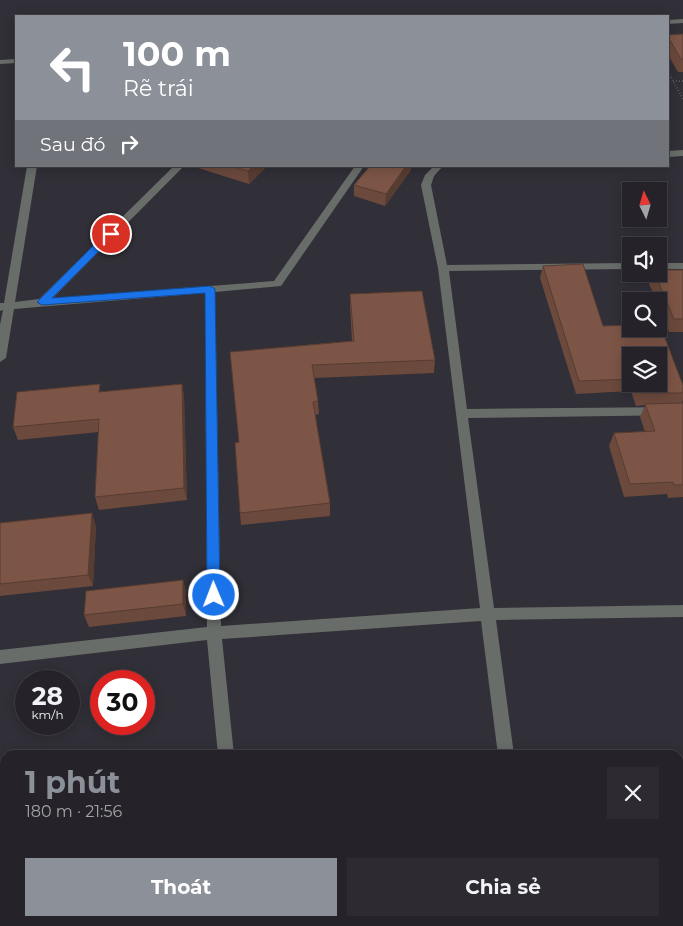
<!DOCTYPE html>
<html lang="vi">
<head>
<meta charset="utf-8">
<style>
	body { margin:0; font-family:Montserrat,sans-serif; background:#2d2b31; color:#f1f3f6; height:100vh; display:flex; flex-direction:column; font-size:19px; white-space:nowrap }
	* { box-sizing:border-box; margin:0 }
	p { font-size:16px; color:#a3a4a8 }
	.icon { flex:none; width:28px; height:28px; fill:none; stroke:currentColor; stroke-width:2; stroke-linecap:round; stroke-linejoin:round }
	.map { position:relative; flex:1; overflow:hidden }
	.panel { position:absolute; left:0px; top:750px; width:684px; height:176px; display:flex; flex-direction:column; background:#252329; border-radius:15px 15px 0 0; box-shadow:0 2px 12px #0003,0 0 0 1px #424046 }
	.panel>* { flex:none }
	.guide { position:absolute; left:15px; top:15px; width:654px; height:152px; border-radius:0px; box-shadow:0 2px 12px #0003,0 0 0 1px #424046; background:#8c9099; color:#fff; overflow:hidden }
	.needle { width:32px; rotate:355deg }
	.fabs { position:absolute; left:622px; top:182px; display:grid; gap:10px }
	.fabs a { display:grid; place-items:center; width:45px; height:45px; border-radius:0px; background:#252329; box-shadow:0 2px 12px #0003,0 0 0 1px #424046; font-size:25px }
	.speed { position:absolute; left:15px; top:670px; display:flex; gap:10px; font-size:25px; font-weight:700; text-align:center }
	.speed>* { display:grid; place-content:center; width:65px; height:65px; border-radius:50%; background:#252329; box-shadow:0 2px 12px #0003,0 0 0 1px #424046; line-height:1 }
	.speed small { font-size:12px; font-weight:400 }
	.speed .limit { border:8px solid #d22; background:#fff; color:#111 }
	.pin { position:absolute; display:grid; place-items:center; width:42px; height:42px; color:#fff; margin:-21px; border:2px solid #fff; border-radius:50%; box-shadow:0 1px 5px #0007 }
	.me { position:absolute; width:55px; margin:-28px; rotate:359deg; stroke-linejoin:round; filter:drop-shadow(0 0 4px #0008) }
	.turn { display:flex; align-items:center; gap:18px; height:105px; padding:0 25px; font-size:22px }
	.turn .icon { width:65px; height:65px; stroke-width:2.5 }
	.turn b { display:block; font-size:35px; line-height:42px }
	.then { display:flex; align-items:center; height:48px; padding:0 25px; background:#0003; gap:10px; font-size:19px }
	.round { display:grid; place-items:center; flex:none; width:52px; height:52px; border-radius:0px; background:#2d2b31 }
	.overview { display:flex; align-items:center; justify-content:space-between; height:85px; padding:0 25px }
	h1 { font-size:30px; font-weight:700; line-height:38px; color:#8c9099 }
	.action { display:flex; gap:10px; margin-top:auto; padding:10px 25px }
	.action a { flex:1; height:58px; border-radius:0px; background:#8c9099; color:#fff; font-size:20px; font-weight:700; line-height:58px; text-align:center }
	.action a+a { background:#2d2b31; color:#f1f3f6 }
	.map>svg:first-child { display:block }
</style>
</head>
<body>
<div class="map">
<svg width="683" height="926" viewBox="0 0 683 926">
	<rect width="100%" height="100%" fill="#312f37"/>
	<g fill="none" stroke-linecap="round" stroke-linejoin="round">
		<path stroke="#78767d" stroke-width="2" stroke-dasharray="0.5 2.5" stroke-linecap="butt" d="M668 72 683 99
			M673 81H683"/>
		<path fill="#696d69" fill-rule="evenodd" d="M683 19V23L668 24V20Z
			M16 59V63L0 64V60Z
			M683 150V156L668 157V151Z
			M27 166H37L15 302 39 299 174 166H184L53 298 274 281 355 166H364L281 286 215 292 221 626 480 608 438 268 421 185 425 175 434 166H443L434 176 431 185 447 265 631 263V269L449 271 467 409 683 407V415L468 418 494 608 683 605V617L496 620 514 755H498L481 621 222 639 234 755H218L207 640 0 664V650L207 627 205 293 14 309 6 358 0 362V325L3 310 0 311V303H4Z
			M659 263H683V269H659Z
			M679 886H683V904H679Z
			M233 921H251V926H233Z
			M521 921H539V926H521Z"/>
	</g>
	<path fill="#6b493c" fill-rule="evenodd" d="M683 34V72H678L668 55V35Z
		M195 166H267L249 184 195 167Z
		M411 170 385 206 354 196V185Z
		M543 266 603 326 683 385V400L682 403H683V497L668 498 667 494 624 497 609 446 614 433 645 432 640 417 645 405 636 406 631 391 576 394 540 278ZM631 356 659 384H631Z
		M683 270V332H669L659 307V301H657L649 284 653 274H659Z
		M350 294 435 360 434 373 314 378 318 401 319 414 315 415 330 503V516L241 525 240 513 239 442 230 352 352 341 350 307Z
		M182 384 184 397 187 500 99 510 95 497 99 432 18 440 13 427 102 392Z
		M0 523 96 526 93 586 0 596Z
		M183 580 186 592V616L89 627 84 615Z"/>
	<path fill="#573c31" d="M253 166H267L249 184 248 171Z
		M406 166H411V170L385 206 386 194Z
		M182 384 184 397 187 500 184 488Z
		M92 513 96 526 93 586 88 575Z
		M183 580 186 592V616L183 604Z"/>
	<path fill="#7c5546" stroke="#573c31" d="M683 34V59H681L668 37V35Z
		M232 166H253L248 171Z
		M370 166H406L386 194 354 185Z
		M583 264 603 326 631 325V329H659V325H660L683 385V393H641L637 384H659V356H631V379L579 381 543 266Z
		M659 270H683V319H674L655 274H659Z
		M422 291 435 360 312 365 318 401 313 402 330 503 240 513 235 443 239 442 230 352 354 341 350 294Z
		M100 384 99 392 182 384 184 488 95 497 99 419 13 427 17 392Z
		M683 403V485H674L673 482 630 484 614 433 655 431 645 404Z
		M92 513 88 575 0 584V523Z
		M183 580V604L84 615 86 591Z"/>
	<path fill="#1a73e8" stroke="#114b97" d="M111 231 115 234 114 236 52 298 210 286 215 289 220 595 218 599 214 600 209 599 207 595 205 293 42 305 37 302 107 232Z"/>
</svg>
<div class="fabs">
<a><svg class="needle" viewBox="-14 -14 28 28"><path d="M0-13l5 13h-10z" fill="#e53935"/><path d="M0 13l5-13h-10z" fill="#a3a4a8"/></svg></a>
<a><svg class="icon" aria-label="sound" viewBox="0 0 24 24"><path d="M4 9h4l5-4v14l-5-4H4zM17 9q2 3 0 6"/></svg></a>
<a><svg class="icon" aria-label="search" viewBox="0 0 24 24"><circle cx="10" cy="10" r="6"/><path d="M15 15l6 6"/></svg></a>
<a><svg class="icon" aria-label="layers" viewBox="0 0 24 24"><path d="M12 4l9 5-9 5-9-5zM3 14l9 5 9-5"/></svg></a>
</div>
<div class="speed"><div>28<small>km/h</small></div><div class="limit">30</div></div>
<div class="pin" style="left:111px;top:234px;background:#d93025"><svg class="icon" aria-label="arrive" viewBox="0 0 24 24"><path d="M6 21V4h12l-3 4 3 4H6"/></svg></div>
<svg class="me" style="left:214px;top:595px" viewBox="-20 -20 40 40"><circle r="17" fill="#1a73e8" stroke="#fff" stroke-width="3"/><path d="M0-11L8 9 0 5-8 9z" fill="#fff"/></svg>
<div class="guide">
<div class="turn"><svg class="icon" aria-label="left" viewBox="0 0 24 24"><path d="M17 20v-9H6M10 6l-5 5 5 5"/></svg><div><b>100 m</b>Rẽ trái</div></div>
<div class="then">Sau đó<svg class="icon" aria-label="right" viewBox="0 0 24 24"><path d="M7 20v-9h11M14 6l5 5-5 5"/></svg></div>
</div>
<section class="panel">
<div class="overview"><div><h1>1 phút</h1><p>180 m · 21:56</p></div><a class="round"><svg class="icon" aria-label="close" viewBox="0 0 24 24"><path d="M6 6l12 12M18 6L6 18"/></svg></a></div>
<div class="action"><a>Thoát</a><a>Chia sẻ</a></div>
</section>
</div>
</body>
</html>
